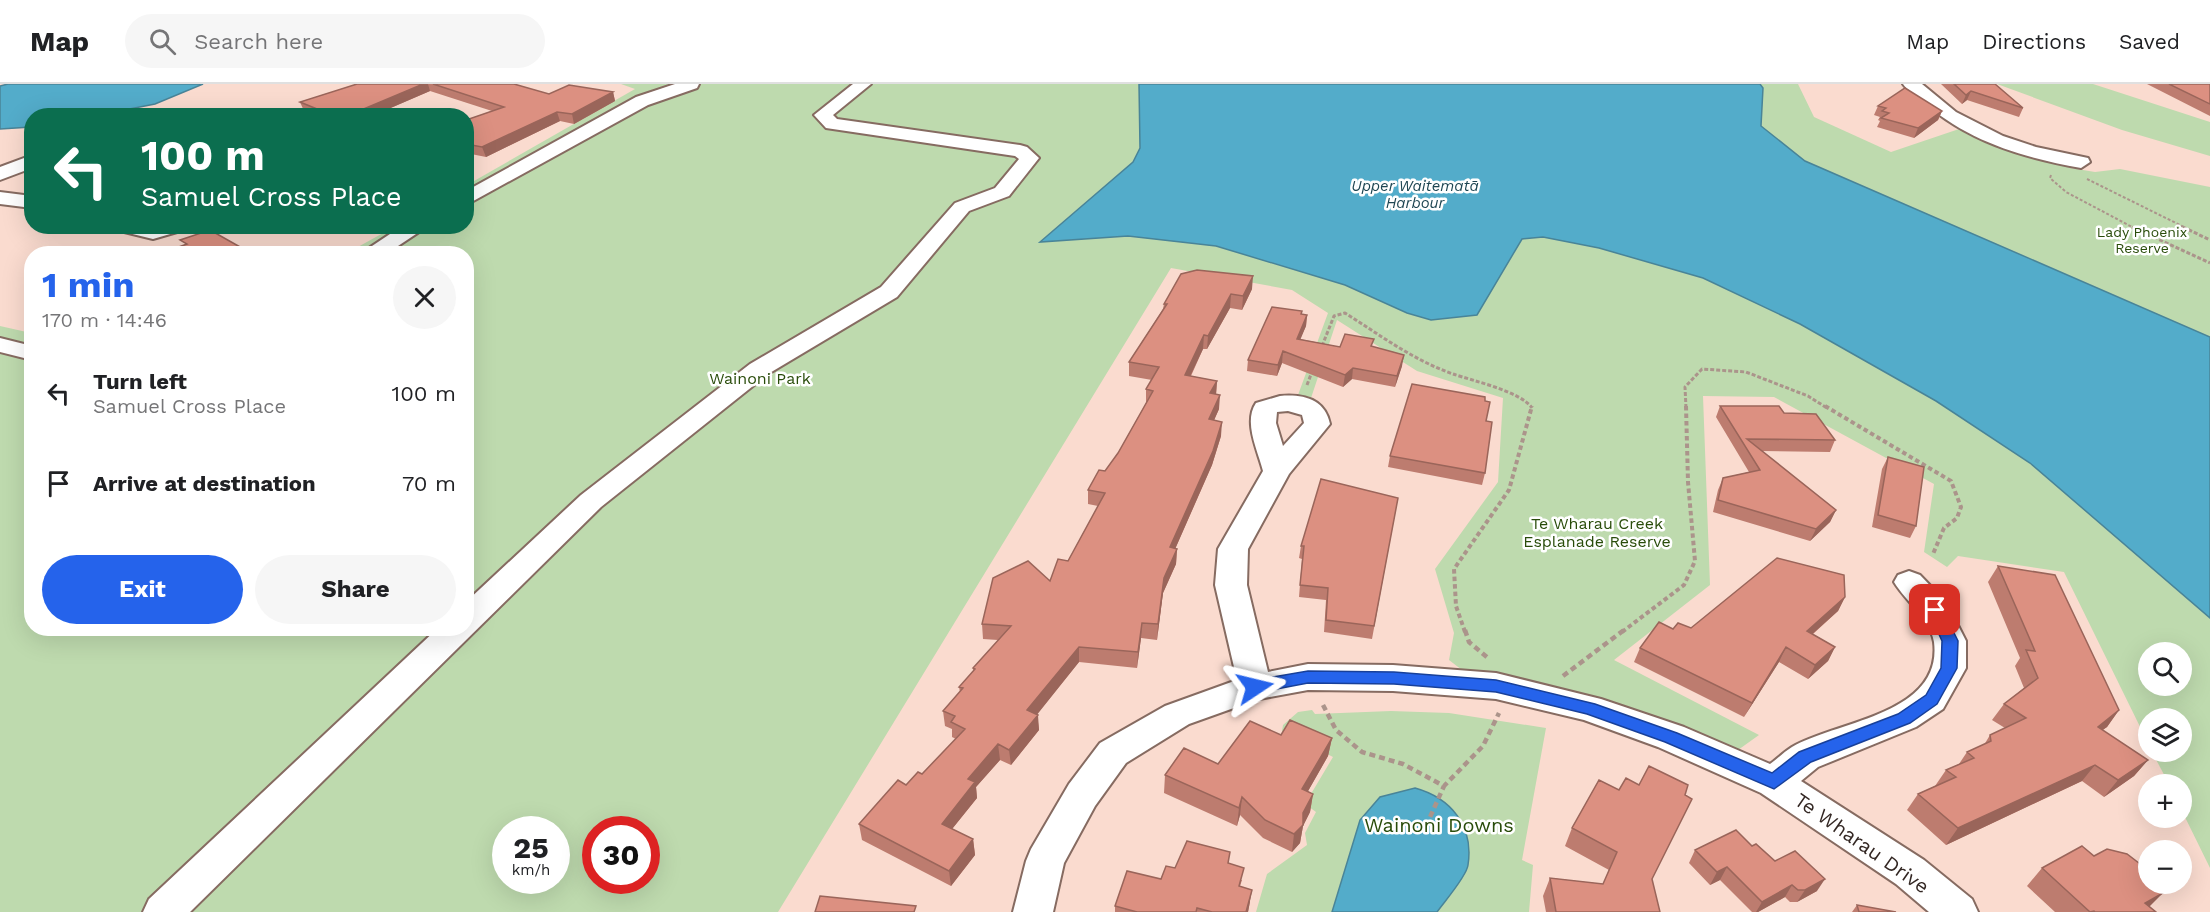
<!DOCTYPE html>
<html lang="en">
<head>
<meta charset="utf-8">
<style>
	body { margin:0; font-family:"Work Sans",sans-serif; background:#f6f6f6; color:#202124; height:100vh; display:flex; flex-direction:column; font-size:22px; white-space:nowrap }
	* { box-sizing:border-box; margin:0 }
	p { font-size:20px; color:#757577 }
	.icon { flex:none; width:33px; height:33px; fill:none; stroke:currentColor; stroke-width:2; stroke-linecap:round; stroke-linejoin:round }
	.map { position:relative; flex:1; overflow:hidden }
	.panel { position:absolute; left:24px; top:162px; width:450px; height:390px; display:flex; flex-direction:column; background:#fff; border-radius:24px; box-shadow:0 6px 24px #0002 }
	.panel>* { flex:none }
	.hud { position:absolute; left:24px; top:24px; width:450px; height:126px; border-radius:24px; box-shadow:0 6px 24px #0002; background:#0b6e4f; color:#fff; overflow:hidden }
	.tools { position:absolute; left:2138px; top:558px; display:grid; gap:12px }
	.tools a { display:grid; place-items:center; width:54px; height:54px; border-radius:50%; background:#fff; box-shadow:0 6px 24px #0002; font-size:30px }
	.speed { position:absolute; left:492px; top:732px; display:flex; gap:12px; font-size:30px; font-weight:700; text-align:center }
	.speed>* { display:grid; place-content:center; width:78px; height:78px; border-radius:50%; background:#fff; box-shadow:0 6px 24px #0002; line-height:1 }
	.speed small { font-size:15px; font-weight:400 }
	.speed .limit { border:9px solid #d22; background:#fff; color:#111 }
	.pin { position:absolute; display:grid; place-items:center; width:51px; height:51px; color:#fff; margin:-26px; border-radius:12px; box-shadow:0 3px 9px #0006 }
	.me { position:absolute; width:66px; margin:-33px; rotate:80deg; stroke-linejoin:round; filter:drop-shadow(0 0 4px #0008) }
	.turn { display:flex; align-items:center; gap:21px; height:126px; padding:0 18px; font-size:27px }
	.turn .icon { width:78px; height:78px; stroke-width:2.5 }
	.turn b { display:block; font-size:42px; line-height:51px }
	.round { display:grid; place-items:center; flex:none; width:63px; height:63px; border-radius:32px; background:#f6f6f6 }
	.headline { display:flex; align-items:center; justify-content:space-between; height:102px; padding:0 18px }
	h1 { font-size:36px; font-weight:700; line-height:45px; color:#2563eb }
	.primary-button { display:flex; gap:12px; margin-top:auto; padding:12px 18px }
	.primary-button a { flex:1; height:69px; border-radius:36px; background:#2563eb; color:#fff; font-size:24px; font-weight:700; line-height:69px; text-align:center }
	.primary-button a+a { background:#f6f6f6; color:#202124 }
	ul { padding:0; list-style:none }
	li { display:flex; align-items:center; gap:18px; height:90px; padding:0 18px }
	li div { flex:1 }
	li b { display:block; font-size:22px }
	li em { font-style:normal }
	header { display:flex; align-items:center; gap:36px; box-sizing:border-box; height:84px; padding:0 30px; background:#fff; border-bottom:2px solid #e0e0e0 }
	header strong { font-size:28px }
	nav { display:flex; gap:33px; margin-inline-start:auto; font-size:21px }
	.search { width:420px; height:54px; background:#f6f6f6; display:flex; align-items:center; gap:15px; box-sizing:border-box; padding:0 21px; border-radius:33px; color:#757577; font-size:22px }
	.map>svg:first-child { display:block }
</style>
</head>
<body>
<header>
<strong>Map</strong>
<div class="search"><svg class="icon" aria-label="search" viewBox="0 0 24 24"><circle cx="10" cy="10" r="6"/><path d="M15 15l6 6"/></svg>Search here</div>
<nav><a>Map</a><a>Directions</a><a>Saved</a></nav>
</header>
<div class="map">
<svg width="2210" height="828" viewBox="0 0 2210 828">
	<rect width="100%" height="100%" fill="#fadbcf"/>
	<path fill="#bedaae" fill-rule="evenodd" d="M621 0H1798L1814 33 1891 68 1962 44 2016 67 2071 84 2095 88 2120 85 2210 103V784L2181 725V700H2169L2152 668H2181V634H2148V659L2064 488 1958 472 1947 483 1924 468 1934 400 1774 313 1703 312 1710 501 1614 576 1759 651 1738 666 1604 618 1462 586 1449 576 1454 549 1435 485 1498 398 1503 314 1417 287 1337 236 1311 314 1298 311 1328 229 1292 206 1171 184 778 828H0V242L31 249 32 544H466V170L347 169 394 143 466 142 467 101 635 5ZM2148 568H2181V602H2148ZM506 746H556V796H506ZM596 746H646V796H596Z
		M1997 0H2093L2210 38V72L2122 46Z
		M1312 626 1315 630 1391 627 1449 629 1546 644 1522 776 1533 781 1529 828H1256L1267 790 1307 761 1305 749 1316 728 1305 720 1333 673 1282 647 1283 641 1298 628Z"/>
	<path fill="#53acca" stroke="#498498" stroke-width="1.5" d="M8 0H203L155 20 99 31 32 32 31 43 0 45V2Z
		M1139 0H1760L1763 4 1761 42 1805 77 2210 253V534L2030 379 1936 317 1800 240 1703 194 1599 164 1543 153 1522 155 1477 231 1431 236 1407 229 1345 201 1216 162 1128 152 1040 158 1133 78 1140 64Z
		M1415 704C1451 714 1474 742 1468 781 1467 792 1444 818 1437 828H1332L1360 736 1380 713Z"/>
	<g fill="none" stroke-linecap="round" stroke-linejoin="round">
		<g stroke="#866b61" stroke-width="4">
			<path id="minor" d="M675 0H699L697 4 648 21 466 121V107L636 13Z
				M853 0H871L833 31 837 35 1020 61 1027 63 1039 74 1009 112 969 127 897 213 768 290 601 423 190 828H143L149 815 438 544H466V518L581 411 750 280 881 203 955 119 995 104 1019 75 1015 72 826 44 814 31Z
				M1903 0H1922L1956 28 2003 52 2036 63 2088 74 2090 78 2081 84C2021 73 1966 57 1920 15 1915 10 1907 6 1903 0Z
				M32 71V84L0 96V83Z
				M0 108 32 112V124L0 120Z
				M113 142H187L184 146 153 155 116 146Z
				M402 142H428L386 170H360Z
				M0 254 32 262V276L0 268Z
				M1280 312C1303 310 1325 315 1330 340L1289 390 1248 465 1247 501 1268 588 1308 580 1393 581 1496 589 1601 615 1684 643 1770 680C1777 675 1784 668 1792 663 1836 637 1943 631 1934 558 1930 534 1906 518 1894 498L1898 491 1909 487 1920 491 1946 518 1966 557V584L1943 625 1916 643 1818 683 1801 697 1924 776 1972 815 1978 828H1929L1896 800 1761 709 1658 663 1584 636 1496 615 1393 607 1308 606 1259 615 1189 640 1126 679 1095 722 1064 779 1053 828H1013L1026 777 1031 765 1069 700 1100 659 1165 622 1237 596 1215 501 1218 465 1263 387C1258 367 1243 338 1256 319ZM1288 327 1302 331 1304 339 1283 362 1276 339 1277 328Z"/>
		</g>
		<path stroke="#ab948b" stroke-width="2" stroke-dasharray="3 2" stroke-linecap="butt" d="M2051 91 2050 94 2066 108 2134 144
			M2087 95 2186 144"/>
		<path stroke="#ab948b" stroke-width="3" stroke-dasharray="4 2" stroke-linecap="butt" d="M2132 143 2210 179
			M2183 143 2210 156
			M1322 262 1334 232 1345 229C1380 251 1413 276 1453 290 1473 297 1520 307 1532 324
			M1307 301 1313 285
			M1686 324 1685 303 1702 285 1746 288 1808 312 1827 324"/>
		<path stroke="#ab948b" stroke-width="4" stroke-dasharray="4.5 3" stroke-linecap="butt" d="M1825 322 1951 397 1961 423 1957 434 1944 444 1933 470
			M1465 548 1456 522 1454 485 1509 406 1532 322
			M1622 548 1684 501 1695 477 1688 398 1686 322"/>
		<path stroke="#ab948b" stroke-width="4.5" stroke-dasharray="6 4" stroke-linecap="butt" d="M1465 546 1469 558 1488 574
			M1563 592 1624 546
			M1323 621 1336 646 1362 668 1403 680 1444 702 1483 662 1499 629
			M1426 742 1444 702"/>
		<use href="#minor" fill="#fff" fill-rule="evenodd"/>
	</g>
	<path fill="#bd7c6f" d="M357 0H514L549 10 613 8 615 17 574 40 560 37 486 73 466 69V36L492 27 430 7 372 32H316L304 27 300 18Z
		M1941 0H1995L2023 24 2019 33 1967 16 1962 20Z
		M2147 0H2210V32Z
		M1878 22 1942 27 1938 36 1914 54 1877 43 1880 37 1878 36 1880 33 1874 31Z
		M1252 205 1242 226 1230 224 1207 265H1203L1191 292 1217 297 1216 310 1219 325 1214 336 1221 352 1212 381 1175 465H1177L1176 480 1163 509 1157 556 1141 554 1137 584 1079 578 1037 630 1039 646 1011 681 1000 676 976 703 977 714 952 745 973 755 975 771 951 802 862 756 859 740 906 701 922 690 956 655 952 653V645L945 642 943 627 960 608 959 603 973 588V584L998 556 983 555 982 540 1050 497 1068 477 1098 422 1088 420V406L1105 387 1118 369 1146 319V305L1152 296 1129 292V278L1163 225 1164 220Z
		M1302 227V230L1307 231 1306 242 1300 255 1340 263 1372 262 1402 282 1395 303 1352 295 1343 303 1282 279 1277 292 1247 287 1248 276Z
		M1720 322 1784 329 1835 356 1830 368 1762 367 1836 426 1830 438 1810 457 1713 428 1718 406 1723 394 1749 388 1716 333Z
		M1486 337 1485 389 1482 401 1388 383 1390 372Z
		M1888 373 1916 442 1910 454 1872 443 1882 385Z
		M1398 414 1372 555 1324 548 1326 516 1299 513 1302 475 1299 474 1301 462Z
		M1998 482 2119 626 2107 643 2102 646 2148 676 2134 692 2104 713 2082 697 1946 761 1907 726 1918 710 1935 702 1946 686 1959 680 1967 668 1984 661 1990 651 2005 644 1992 636 2004 620 2024 604 2015 582 2020 574 1988 498Z
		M1845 513 1838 527 1813 550 1835 563 1828 577 1808 595 1779 578 1744 633 1634 578 1640 564 1673 545 1691 544Z
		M1281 651 1332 654 1328 672 1308 707 1313 710 1310 728 1303 742 1300 759 1292 768 1263 754 1240 731 1237 742 1164 709 1165 691 1218 680Z
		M1599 696 1660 828H1546L1543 812 1550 794 1603 800 1609 786 1565 762 1572 744Z
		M1752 762 1775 777 1817 807 1797 818H1790L1785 813 1758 828H1752L1720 796 1710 801 1689 779 1695 766Z
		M2094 772 2149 823 2156 828H2055L2027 802 2042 784Z
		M1175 784 1242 796 1240 802 1250 818 1248 828H1115V822L1161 795Z
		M1857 821 1896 828H1852Z"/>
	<path fill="#9a655a" d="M423 0H428L430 7 372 32H347Z
		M1971 7 1967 16 1962 20 1966 11Z
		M613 8 615 17 574 40 572 30Z
		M1942 27 1938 36 1914 54 1918 44Z
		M557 28 560 37 486 73 482 63Z
		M1253 192 1252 205 1242 226 1243 212Z
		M1231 210 1230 224 1207 265 1208 252Z
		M1307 231 1306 242 1296 266 1297 255Z
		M1204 251 1203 265 1184 305 1185 291Z
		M1283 267 1282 279 1277 292 1278 281Z
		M1404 271 1402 282 1395 303 1397 292Z
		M1353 284 1352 295 1343 303 1345 291Z
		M1217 297 1216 311 1210 309Z
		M1220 311 1219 325 1208 350 1209 335Z
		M1222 338 1221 352 1212 381 1169 479 1170 463Z
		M1836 426 1830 438 1810 457 1816 445Z
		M1177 465 1176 480 1163 509 1157 556 1158 540 1164 494Z
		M1845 513 1838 527 1800 561 1807 547Z
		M1142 539 1141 554 1137 584 1138 568Z
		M1079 563V578L1028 642 1027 626Z
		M1786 563 1779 578 1744 633 1752 619Z
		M1835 563 1828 577 1808 595 1815 581Z
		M2119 626 2107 643 2085 659 2098 643Z
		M1038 631 1039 646 1011 681 1009 666Z
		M1332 654 1328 672 1299 723 1302 705Z
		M998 660 1000 676 976 703 977 714 944 755 942 740 968 695Z
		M2148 676 2134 692 2104 713 2118 696Z
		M2095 681 2082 697 1946 761 1958 744Z
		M1313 710 1310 728 1303 742 1300 759 1292 768 1294 750 1303 729Z
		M1242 713 1240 731 1237 742 1239 724Z
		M973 755 975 771 951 802 949 787Z
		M1727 783 1720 796 1710 801 1717 788Z
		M1825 795 1817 807 1797 818 1805 806Z
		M1792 801 1785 813 1758 828H1756L1762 818Z
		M1252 806 1248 828H1246Z
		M2163 809 2146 826 2145 819Z"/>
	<path fill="#dc9081" stroke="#9a655a" stroke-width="1.5" d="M357 0H423L347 32H334L300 18Z
		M433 0H514L549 10 569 1 613 8 572 30 557 28 482 63 466 60V36L504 23Z
		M1954 0H1995L2023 24 1971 7 1966 11Z
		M2169 0H2210V20Z
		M1905 4 1942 27 1918 44 1881 34 1889 29 1882 27 1886 24 1878 22Z
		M210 146 249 168 245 170 162 169 187 160 180 156Z
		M1197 186 1253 192 1243 212 1231 210 1208 252 1204 251 1185 291 1217 297 1210 309 1220 311 1209 335 1222 338 1213 367 1170 463 1177 465 1164 494 1158 540 1142 539 1138 568 1079 563 1027 626 1038 631 1009 666 998 660 968 695 975 698 942 740 973 755 949 787 859 740 898 696 906 701 918 688 922 690 965 645 951 638 955 632 943 627 963 604 959 603 975 585 973 584 1011 542 982 540 993 494 1028 477 1050 497 1058 475 1068 477 1105 409 1088 406 1099 386 1105 387 1118 369 1153 307 1146 305 1159 283 1129 278 1167 220H1164L1181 190Z
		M1272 223 1302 227 1301 230 1307 231 1297 255 1340 263 1345 250 1374 255 1371 262 1404 271 1397 292 1353 284 1345 291 1283 267 1278 281 1248 276Z
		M1412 300 1485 313V317L1490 318 1486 337 1492 338 1485 389 1390 372Z
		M1720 322H1779L1784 329 1816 330 1835 356 1747 355 1836 426 1816 445 1718 416 1723 394 1760 386Z
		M1888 373 1924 383 1916 442 1878 431Z
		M1321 395 1398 414 1374 542 1326 536 1328 504 1300 501 1304 462H1301Z
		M1777 474 1844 491 1845 513 1807 547 1835 563 1815 581 1786 563 1752 619 1640 564 1659 538 1673 545 1678 539 1691 544Z
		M1998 482 2055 491 2119 626 2098 643 2148 676 2118 696 2095 681 1958 744 1918 710 1956 693 1946 686 1974 674 1967 668 1991 657 1990 651 2026 634 2004 620 2038 594 2026 566 2035 567Z
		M1290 636 1332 654 1302 705 1313 710 1303 729V741L1294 750 1265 736 1242 713 1239 724 1165 691 1184 664 1218 680 1250 637 1281 651Z
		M1649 682 1688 701 1685 711 1692 715 1652 795 1660 828H1556L1550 794 1603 800 1617 768 1572 744 1599 696 1619 706 1626 694 1639 701Z
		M1736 746 1752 762 1756 760 1775 777 1795 767 1825 795 1805 806H1798L1792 801 1762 818 1727 783 1717 788 1695 766Z
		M1187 757 1230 768 1228 779 1244 784 1239 802 1252 806 1246 828H1212L1197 824 1196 828H1137L1115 822 1127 787 1161 795 1166 782 1175 784Z
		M2082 762 2094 772 2107 765 2127 770 2148 786V800H2160L2163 809 2145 819 2156 828H2095L2094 827 2090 828 2042 784Z
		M820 812 916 822 914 828H815Z
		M1857 821 1896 828H1859Z"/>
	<path fill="#2563eb" stroke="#184099" stroke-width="1.5" d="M1935 521 1941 523 1958 557 1957 584 1937 620 1910 639 1811 678 1774 705 1665 658 1587 630 1496 608 1394 600 1308 599 1255 609 1247 603 1255 596 1308 587 1394 588 1496 596 1595 620 1677 649 1772 689 1799 668 1898 630 1926 611 1941 584 1942 557 1928 526Z"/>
	<g text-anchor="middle" stroke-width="5" stroke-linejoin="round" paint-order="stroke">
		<g font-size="14" fill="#294c0a" stroke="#fff">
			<text x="2142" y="153">Lady Phoenix<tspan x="2142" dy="16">Reserve</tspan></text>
		</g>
		<g font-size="15" font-style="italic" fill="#1d4552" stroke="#fff">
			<text x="1415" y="107">Upper Waitematā<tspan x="1415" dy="17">Harbour</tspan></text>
		</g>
		<g font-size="16" fill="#294c0a" stroke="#fff">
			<text x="760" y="300">Wainoni Park</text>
			<text x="1597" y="445">Te Wharau Creek<tspan x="1597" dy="18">Esplanade Reserve</tspan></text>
		</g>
		<g font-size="20" fill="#294c0a" stroke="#fff">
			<text x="1439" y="748">Wainoni Downs</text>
		</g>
		<g font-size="20" fill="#332723" stroke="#fff">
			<text transform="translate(1862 759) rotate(35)" y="7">Te Wharau Drive</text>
		</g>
	</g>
</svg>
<div class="tools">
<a><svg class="icon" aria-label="search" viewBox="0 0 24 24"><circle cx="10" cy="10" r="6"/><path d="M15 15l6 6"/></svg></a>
<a><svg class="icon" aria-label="layers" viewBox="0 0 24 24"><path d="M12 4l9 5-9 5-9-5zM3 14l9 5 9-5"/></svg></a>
<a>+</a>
<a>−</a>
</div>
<div class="speed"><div>25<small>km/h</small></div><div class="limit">30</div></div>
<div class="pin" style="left:1935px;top:526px;background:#d93025"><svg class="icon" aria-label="arrive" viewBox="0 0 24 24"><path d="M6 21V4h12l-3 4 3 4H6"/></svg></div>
<svg class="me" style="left:1255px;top:603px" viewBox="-20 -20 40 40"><path d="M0-17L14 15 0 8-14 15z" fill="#2563eb" stroke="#fff" stroke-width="4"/></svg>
<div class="hud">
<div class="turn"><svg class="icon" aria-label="left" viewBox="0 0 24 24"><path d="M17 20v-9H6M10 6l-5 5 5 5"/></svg><div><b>100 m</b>Samuel Cross Place</div></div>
</div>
<section class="panel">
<div class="headline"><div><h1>1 min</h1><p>170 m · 14:46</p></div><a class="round"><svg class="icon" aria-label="close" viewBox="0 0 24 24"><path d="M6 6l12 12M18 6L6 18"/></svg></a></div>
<ul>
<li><svg class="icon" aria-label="left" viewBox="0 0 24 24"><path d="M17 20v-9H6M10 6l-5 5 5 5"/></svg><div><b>Turn left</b><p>Samuel Cross Place</p></div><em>100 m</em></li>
<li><svg class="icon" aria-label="arrive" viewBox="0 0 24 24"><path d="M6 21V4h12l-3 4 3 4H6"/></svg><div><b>Arrive at destination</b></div><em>70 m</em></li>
</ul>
<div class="primary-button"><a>Exit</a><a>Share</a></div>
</section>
</div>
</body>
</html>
